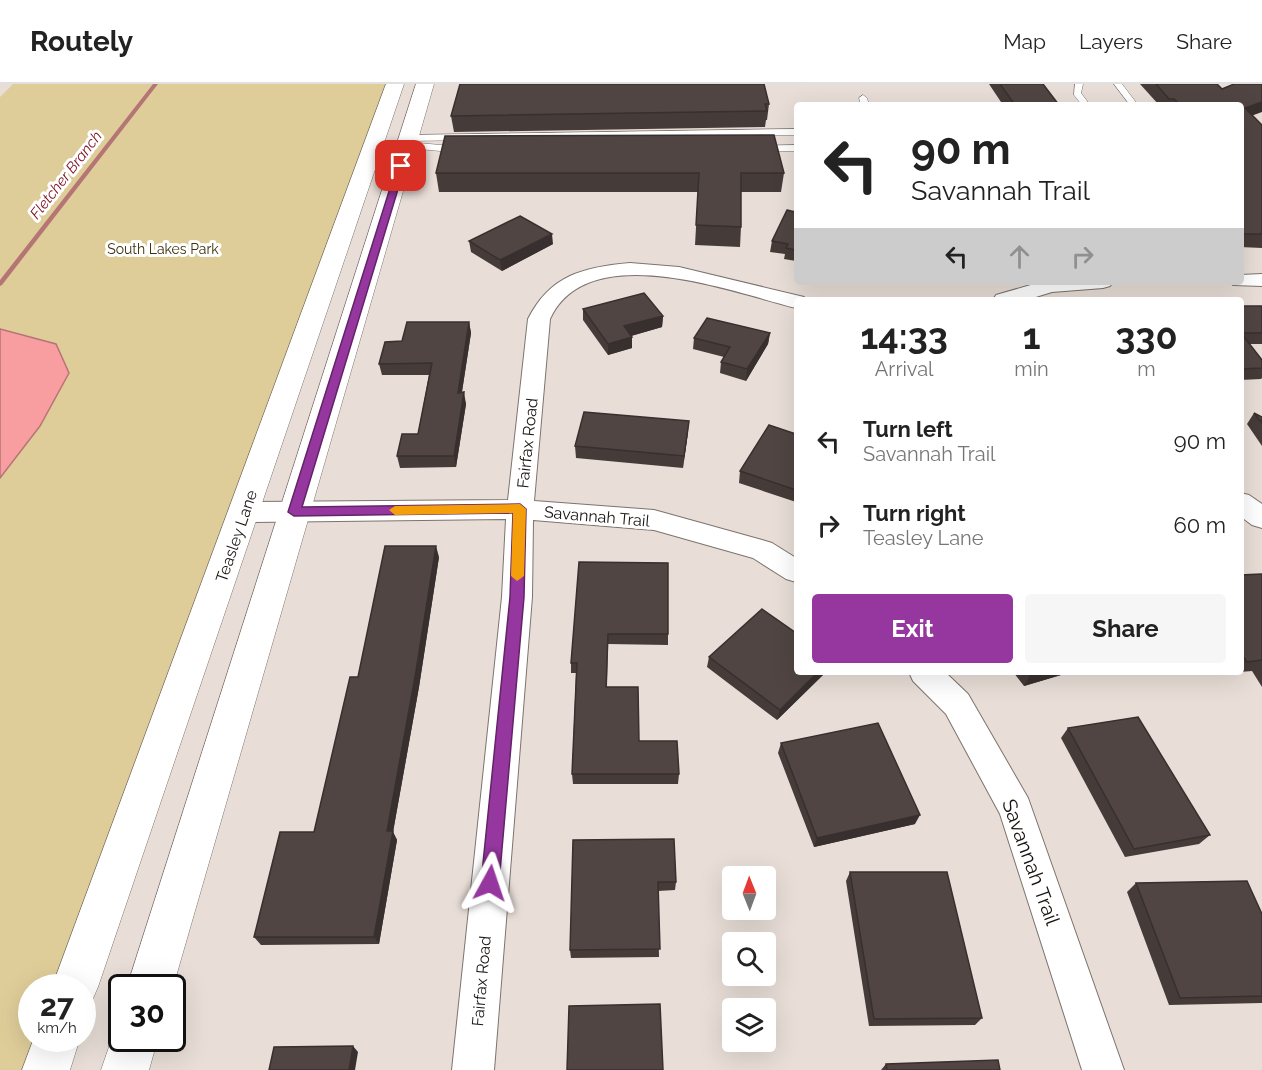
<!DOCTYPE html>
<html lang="en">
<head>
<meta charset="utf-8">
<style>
	body { margin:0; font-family:Raleway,sans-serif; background:#f6f6f6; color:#222; height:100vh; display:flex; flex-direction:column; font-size:22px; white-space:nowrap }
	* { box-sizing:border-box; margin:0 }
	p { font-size:20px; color:#767676 }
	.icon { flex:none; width:33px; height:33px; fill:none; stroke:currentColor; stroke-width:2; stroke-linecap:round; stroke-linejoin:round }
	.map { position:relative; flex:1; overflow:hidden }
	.side { position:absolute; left:794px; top:213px; width:450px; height:378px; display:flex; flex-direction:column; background:#fff; border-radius:6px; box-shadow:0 6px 24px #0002 }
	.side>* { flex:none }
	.banner { position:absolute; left:794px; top:18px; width:450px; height:183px; border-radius:6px; box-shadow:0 6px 24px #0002; background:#fff; color:#222; overflow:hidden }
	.needle { width:39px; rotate:359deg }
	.fabs { position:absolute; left:722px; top:782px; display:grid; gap:12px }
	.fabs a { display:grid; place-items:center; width:54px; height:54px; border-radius:6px; background:#fff; box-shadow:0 6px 24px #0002; font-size:30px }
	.speed { position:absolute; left:18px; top:890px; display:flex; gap:12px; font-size:30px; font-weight:700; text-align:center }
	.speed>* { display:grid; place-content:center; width:78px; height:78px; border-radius:50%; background:#fff; box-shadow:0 6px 24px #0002; line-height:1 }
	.speed small { font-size:15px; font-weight:400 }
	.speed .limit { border:3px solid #111; border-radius:9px; background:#fff; color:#111 }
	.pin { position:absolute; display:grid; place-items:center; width:51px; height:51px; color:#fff; margin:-26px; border-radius:12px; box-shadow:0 3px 9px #0006 }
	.me { position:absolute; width:66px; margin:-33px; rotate:5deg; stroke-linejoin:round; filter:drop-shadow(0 0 4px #0008) }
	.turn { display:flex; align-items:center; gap:21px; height:126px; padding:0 18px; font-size:27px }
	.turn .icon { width:78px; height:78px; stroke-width:2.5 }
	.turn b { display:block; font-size:42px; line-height:51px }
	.lanes { display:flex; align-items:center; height:57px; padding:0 18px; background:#0003; justify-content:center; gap:30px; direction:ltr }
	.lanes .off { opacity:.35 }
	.eta { display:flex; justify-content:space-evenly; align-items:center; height:102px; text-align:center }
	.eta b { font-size:36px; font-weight:700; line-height:42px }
	.button { display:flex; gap:12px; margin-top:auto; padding:12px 18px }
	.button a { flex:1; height:69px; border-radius:6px; background:#96379f; color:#fff; font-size:24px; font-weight:700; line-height:69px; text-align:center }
	.button a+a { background:#f6f6f6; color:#222 }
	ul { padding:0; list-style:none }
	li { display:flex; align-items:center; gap:18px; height:84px; padding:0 18px }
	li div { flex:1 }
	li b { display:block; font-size:22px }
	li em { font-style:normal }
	header { display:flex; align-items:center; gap:36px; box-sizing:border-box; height:84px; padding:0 30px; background:#fff; border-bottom:2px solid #e0e0e0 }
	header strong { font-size:28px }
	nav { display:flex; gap:33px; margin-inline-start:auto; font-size:21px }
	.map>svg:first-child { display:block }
</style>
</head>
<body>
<header>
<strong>Routely</strong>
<nav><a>Map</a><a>Layers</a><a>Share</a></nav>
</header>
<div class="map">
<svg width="1262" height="986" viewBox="0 0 1262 986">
	<rect width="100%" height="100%" fill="#e8ded7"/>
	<path fill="#dfcd99" d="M13 0H394L76 903H32V954H58L47 986H0V13Z"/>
	<path fill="#f99ea0" stroke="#b67575" stroke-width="1.5" d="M0 245 56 260 69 289 40 342 0 394Z"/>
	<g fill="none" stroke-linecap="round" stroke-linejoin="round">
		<path fill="#b67575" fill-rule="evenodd" d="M153 0H158L2 201 0 202V196Z"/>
		<g stroke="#7d736d" stroke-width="1">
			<path id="lane" d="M1075 0H1083L1081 9 1090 21H1082L1074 11Z
				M1114 0H1122L1138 21H1130Z
				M863 11 867 14 869 21H861L859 14Z
				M796 45V51L407 57 403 54 407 51Z
				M407 58 463 63 468 66 463 69 407 64 373 65 368 62 373 59Z
				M796 61V67L757 68 752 65 757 62Z"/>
		</g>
		<g stroke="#7d736d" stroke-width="2">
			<path id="street" d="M630 179 679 183 804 213 805 216H796V224C732 208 588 153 550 235L534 417 654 426 762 456 772 459 796 474V498L786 495 753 474 654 446 533 436 532 513 494 986H452L502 513 506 435 244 438 235 435 231 428 235 421 244 418 508 416 528 235C550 191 584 183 630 179Z
				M1262 190V202L1233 201 1230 198H1240V191Z
				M1041 198H1113L1110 202 1103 204 1052 208 1026 216H993L996 211Z
				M1240 409 1249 411 1262 420V444L1252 441 1240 432Z
				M909 588H945L968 610 1028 714 1124 986H1082L1000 730 946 630 913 597Z"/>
		</g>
		<g stroke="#7d736d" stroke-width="1">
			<path id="secondary" d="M386 0H404L98 903 91 919 82 923V903H52Z
				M416 0H434L173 903H127Z
				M122 936V954H158L149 986H101L118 937Z
				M34 954H80L70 986H22Z"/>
		</g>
		<use href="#lane" fill="#fff" fill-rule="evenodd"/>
		<use href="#street" fill="#fff" fill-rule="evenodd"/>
		<use href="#secondary" fill="#fff" fill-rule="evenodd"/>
	</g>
	<path fill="#453b39" d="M989 0H1043L1059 21H1003Z
		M1140 0H1217L1252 31 1262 41V164L1240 163V21H1159Z
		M769 20 767 36H766L765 43 454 48 451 32Z
		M436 89H784L781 108H741V143L740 163 695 161 698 108H439Z
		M796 128V177L784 175 785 170 770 168 772 157Z
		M469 157 553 160 502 187 471 168Z
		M929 198H943V201Z
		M1240 222H1262V260H1249L1262 276V294L1261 295 1240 296Z
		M583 225 663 232 662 243 631 252 632 264 608 271 583 236Z
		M469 238 471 249 462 308 466 320 456 383 400 384 397 372 418 350 429 291H382L379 280 402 257Z
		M770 249 768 260 746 297 720 289 721 278 724 273 693 265 694 254Z
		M1254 329 1262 333V362L1247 340Z
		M688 348 683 384 576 374 575 362Z
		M796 350V418L739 399 740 387Z
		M439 473 419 603 393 748 397 756 379 860 261 861 254 853 314 748 358 593Z
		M579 478 668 550V561L608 560 607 603 639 657 679 690 678 700H573L572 690 576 589H571V579Z
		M1262 490V603L1252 587 1240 588V491Z
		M709 573 796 588H826L777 636 707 583Z
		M1013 588H1071L1024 602Z
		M1068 644 1210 751 1199 760 1125 773 1061 654Z
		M781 659 915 740 814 763 778 669Z
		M674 755 676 798 675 806 658 807 659 873 571 874 570 866Z
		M850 788 982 934 975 941 869 942 846 797Z
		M1136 799 1262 830V919L1169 921 1127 808Z
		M886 980 1000 986H881Z"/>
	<path fill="#38302e" d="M1262 18V28L1240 36 1245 24Z
		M552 150 553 160 502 187 500 176Z
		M663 232 662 243 624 254V242Z
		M469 238 471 249 460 320 458 309Z
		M770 249 768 260 746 297 747 285Z
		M632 253V264L608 271V260Z
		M464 308 466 320 456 383 454 372Z
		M689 337 688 348 683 384 684 372Z
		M436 462 439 473 419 603 393 748 397 756 379 860 374 853 387 747Z
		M818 588H826L777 636 780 626Z
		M1043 588H1071L1024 602 1030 592Z
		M920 731 915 740 814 763 817 754Z
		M353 962 358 968 355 986H349Z"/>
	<path fill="#504542" stroke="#38302e" stroke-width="1.5" d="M460 0H764L769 20H765L767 27 451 32Z
		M1000 0H1043L1059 21H1015Z
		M1156 0H1217L1222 5 1234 0H1262V18L1245 24 1262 41V150H1240V21H1180L1174 15H1169Z
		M774 51 784 89H741V143L696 141 699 89H436L445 52Z
		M787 126 796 128V166L786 164 788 160 772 157Z
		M520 132 552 150 500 176 469 157Z
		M644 209 663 232 624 242 632 253 608 260 583 225Z
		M1240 222H1262V249H1241L1262 276V284L1240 285Z
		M707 234 770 249 747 285 721 278 730 263 694 254Z
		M407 238H469L458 309 464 308 454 372H397L402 350H418L432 279 379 280 385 258 402 257Z
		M584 328 689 337 684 372 575 362Z
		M1254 329 1262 333V339Z
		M769 341 796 350V406L740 387Z
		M385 462H436L415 593 387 747H393L374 853H254L280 748H314L350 593H358Z
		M579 478 668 479V550H608L606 603H638L639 657H677L679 690H572L577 579H571Z
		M1262 490V576L1247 578 1240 568V491Z
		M762 525 796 549V588H818L780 626 709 573Z
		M1027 588H1043L1030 592Z
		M1138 633 1210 751 1134 765 1068 644Z
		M878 639 920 731 817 754 781 659Z
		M674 755 676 798H658L660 865 570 866 573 756Z
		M850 788H947L982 934 874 935Z
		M1247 797 1262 830V912L1180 914 1136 799Z
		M660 920 663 986H567L569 922Z
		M353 962 349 986H269L274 963Z
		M998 976 1000 986H887L886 980Z"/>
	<path fill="#96379f" stroke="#622467" stroke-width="1.5" d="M401 79 405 82 302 423 520 420 526 425 524 513 499 799 496 805 490 808 484 805 481 799 510 513 513 429 294 432 288 428 397 82Z"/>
	<path fill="#f59e0b" d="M520 420 526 425 524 492 517 497 511 492 513 429 395 431 389 426 395 422Z"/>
	<g text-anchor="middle" stroke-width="6" stroke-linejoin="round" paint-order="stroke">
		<g font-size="14" fill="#3c310b" stroke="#fff">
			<text x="163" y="170">South Lakes Park</text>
		</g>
		<g font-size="15" font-style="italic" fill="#811828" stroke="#fff">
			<text transform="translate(66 91) rotate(-52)" y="5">Fletcher Branch</text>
		</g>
		<g font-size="16" fill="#181412" stroke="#fff">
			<text transform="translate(527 359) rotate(-84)" y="6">Fairfax Road</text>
			<text transform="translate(597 432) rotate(5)" y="6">Savannah Trail</text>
			<text transform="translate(236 452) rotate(-71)" y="6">Teasley Lane</text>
			<text transform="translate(481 897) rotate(-85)" y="6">Fairfax Road</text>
		</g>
		<g font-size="20" fill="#181412" stroke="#fff">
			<text transform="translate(1031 778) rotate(70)" y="7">Savannah Trail</text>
		</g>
	</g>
</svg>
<div class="fabs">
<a><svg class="needle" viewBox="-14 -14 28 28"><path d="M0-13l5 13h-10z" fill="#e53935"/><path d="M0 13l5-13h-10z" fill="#767676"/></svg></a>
<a><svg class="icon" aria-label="search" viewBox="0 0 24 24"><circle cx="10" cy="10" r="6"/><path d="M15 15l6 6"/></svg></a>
<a><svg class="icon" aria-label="layers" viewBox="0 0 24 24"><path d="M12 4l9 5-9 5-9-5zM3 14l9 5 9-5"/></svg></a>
</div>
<div class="speed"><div>27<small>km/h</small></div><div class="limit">30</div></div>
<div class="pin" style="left:401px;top:82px;background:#d93025"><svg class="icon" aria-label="arrive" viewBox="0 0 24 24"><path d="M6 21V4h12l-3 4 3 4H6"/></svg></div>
<svg class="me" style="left:490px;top:799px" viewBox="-20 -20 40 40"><path d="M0-17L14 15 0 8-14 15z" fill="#96379f" stroke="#fff" stroke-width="4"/></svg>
<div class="banner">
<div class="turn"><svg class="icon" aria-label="left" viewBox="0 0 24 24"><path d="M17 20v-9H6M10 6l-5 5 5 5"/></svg><div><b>90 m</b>Savannah Trail</div></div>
<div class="lanes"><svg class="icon" aria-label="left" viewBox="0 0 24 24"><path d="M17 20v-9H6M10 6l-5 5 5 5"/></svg><svg class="icon off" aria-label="ahead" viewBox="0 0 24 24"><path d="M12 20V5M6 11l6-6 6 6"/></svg><svg class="icon off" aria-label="right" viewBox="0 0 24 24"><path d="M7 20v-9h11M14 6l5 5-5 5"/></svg></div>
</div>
<section class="side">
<div class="eta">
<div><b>14:33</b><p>Arrival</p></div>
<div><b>1</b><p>min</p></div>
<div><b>330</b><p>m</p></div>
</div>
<ul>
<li><svg class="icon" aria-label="left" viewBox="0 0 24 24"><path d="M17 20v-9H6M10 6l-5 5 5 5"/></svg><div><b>Turn left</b><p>Savannah Trail</p></div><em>90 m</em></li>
<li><svg class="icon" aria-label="right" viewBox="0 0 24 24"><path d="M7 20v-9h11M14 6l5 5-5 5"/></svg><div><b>Turn right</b><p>Teasley Lane</p></div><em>60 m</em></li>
</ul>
<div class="button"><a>Exit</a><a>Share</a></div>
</section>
</div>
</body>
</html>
